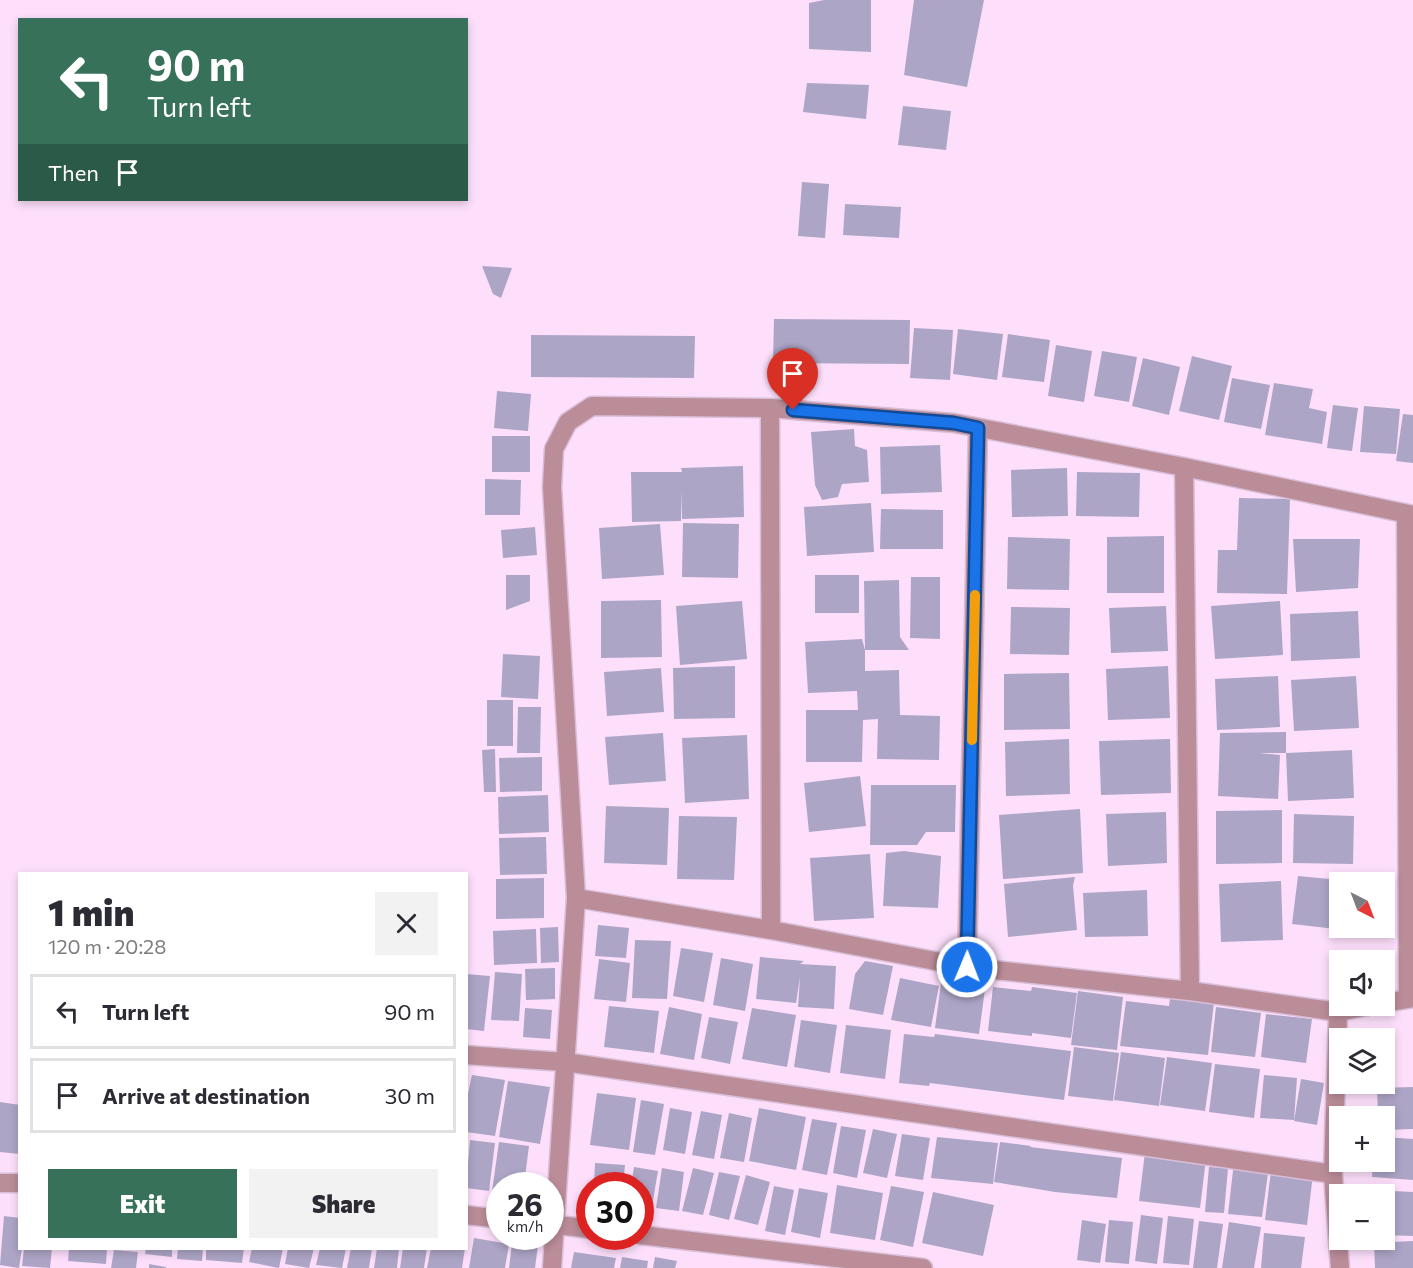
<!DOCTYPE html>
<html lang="en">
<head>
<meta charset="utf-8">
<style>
	body { margin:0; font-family:Commissioner,sans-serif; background:#f2f2f3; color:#2b2b33; height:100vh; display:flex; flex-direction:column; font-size:22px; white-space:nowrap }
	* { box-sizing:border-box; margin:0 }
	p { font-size:20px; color:#7c7c81 }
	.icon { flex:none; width:33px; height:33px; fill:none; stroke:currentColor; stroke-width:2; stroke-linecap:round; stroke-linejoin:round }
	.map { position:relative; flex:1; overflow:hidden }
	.sheet { position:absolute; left:18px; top:872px; width:450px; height:378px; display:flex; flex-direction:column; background:#fff; border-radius:0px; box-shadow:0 3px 9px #0003 }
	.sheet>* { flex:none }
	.banner { position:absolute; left:18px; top:18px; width:450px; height:183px; border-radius:0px; box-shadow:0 3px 9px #0003; background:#37715a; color:#fff; overflow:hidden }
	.needle { width:39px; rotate:138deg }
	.controls { position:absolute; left:1329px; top:872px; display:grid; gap:12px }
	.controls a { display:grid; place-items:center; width:66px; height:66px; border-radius:0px; background:#fff; box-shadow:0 3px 9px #0003; font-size:30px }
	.speed { position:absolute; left:486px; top:1172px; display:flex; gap:12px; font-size:30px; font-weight:700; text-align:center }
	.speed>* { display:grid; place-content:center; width:78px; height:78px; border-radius:50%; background:#fff; box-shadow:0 3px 9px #0003; line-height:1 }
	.speed small { font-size:15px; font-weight:400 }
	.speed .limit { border:9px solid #d22; background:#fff; color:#111 }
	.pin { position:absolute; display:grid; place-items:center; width:51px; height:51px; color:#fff; margin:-62px -26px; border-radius:50% 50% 50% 0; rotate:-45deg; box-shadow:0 0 6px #0007 }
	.pin .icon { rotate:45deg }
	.me { position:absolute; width:66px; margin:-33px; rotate:1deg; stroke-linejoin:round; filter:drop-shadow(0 0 4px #0008) }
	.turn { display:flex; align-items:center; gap:21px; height:126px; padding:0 30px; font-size:27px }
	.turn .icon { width:78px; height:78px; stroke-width:2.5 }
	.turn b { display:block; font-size:42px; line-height:51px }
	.then { display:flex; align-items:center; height:57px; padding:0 30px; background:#0003; gap:12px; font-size:22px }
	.round { display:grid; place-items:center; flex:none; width:63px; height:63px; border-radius:0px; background:#f2f2f3 }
	.summary { display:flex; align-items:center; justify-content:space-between; height:102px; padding:0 30px }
	h1 { font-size:36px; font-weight:800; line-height:45px }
	.button { display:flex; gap:12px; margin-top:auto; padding:12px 30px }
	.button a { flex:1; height:69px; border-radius:0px; background:#37715a; color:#fff; font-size:24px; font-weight:800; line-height:69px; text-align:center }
	.button a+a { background:#f2f2f3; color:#2b2b33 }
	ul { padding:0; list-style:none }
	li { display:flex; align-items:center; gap:18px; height:75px; margin:0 12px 9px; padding:0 18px; border:3px solid #e1e1e2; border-radius:0px }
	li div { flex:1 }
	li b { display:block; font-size:22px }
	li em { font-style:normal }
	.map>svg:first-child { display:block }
</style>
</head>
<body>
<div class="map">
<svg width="1413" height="1268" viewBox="0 0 1413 1268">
	<rect width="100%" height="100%" fill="#fddffb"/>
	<path fill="#ada5c6" d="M824 0H871V52L809 49V3Z
		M914 0H984L967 87 904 75Z
		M807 83 869 85 866 119 803 112Z
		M903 106 951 111 946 150 898 145Z
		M802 182 829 184 825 238 798 236Z
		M845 204 901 207 899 238 843 235Z
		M482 266 512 268 501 298 493 294Z
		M774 319 910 320 909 364 773 363Z
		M914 328 953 330 950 380 910 378Z
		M958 329 1003 334 997 380 953 374Z
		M1008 334 1050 340 1044 382 1002 377Z
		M531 335 695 336 694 378 531 377Z
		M1056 345 1092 351 1084 402 1048 396Z
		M1102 351 1137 357 1129 402 1094 396Z
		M1192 356 1232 366 1219 420 1179 411Z
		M1143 358 1180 367 1169 415 1132 406Z
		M1232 378 1270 385 1261 429 1224 422Z
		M1274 383 1313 389 1309 408 1327 412 1322 444 1265 435Z
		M497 391 531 394 528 431 494 428Z
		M1333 405 1358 408 1352 451 1327 448Z
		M1364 406 1400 409 1396 454 1360 452Z
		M1403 414 1413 415V463L1396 461Z
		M854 429 855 446 867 450 869 482 842 484 838 497 822 500 815 485 811 432Z
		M492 436H530V472H492Z
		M940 445 942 492 881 494 880 447Z
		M743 466 744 517 682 519 681 491V521L632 522 631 472H682L681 468Z
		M1067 468 1068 516 1012 517 1011 470Z
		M1077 472 1140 473 1139 517 1076 516Z
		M485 479 521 480 520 515H485Z
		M1239 498 1290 499 1287 594 1217 593 1218 550H1237Z
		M871 503 874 552 807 556 804 507Z
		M881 509 943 510V549H880Z
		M683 523 739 524 738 578 682 577Z
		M660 524 664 575 602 579 599 528Z
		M535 527 537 555 503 558 501 530Z
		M1164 536V593H1107V537Z
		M1008 537 1070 539 1069 590 1007 589Z
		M1293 539H1360L1358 588 1296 592Z
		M506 575H530V601L506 610Z
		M815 575H859V613H815Z
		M911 577H940V639L910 638Z
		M899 580 900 637 909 650H865L864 581Z
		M661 600 662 657 601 658V601Z
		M742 601 747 659 680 665 676 606Z
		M1280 601 1283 655 1215 659 1211 606Z
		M1166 606 1168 651 1111 653 1109 608Z
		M1011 607 1070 608 1069 655 1010 654Z
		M1358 611 1360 658 1291 661 1290 614Z
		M862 639 865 650V671L899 670 900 715 940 716 939 760 877 759 878 719 863 720 862 762H806V710H858L857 691 808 693 805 642Z
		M503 654 540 656 538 699 501 697Z
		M735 666V718L674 719 673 668Z
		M1168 666 1170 718 1108 720 1106 669Z
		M661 668 664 712 607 716 604 672Z
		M1069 673 1070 729 1004 730V674Z
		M1278 676 1280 727 1217 730 1215 679Z
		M1356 676 1359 728 1294 731 1291 680Z
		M487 700H513V746H487Z
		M518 707H541L540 753H517Z
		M1286 732V753H1259L1280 755 1278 799 1218 796 1220 733Z
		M663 733 666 781 609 785 605 737Z
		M747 735 749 799 685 803 682 738Z
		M1069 739 1070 794 1006 796 1005 742Z
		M1170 739 1171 793 1101 795 1099 741Z
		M495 749 496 792H484L482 750Z
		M1352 750 1354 798 1288 801 1286 753Z
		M542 757V791L500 792 499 758Z
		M860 776 866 826 809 832 804 783Z
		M871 785H956L955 832H926L917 845H870Z
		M548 795 549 832 499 834 498 797Z
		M606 806 669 808 667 865 604 863Z
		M1080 809 1083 873 1003 879 999 815Z
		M1282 810V863L1216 864V811Z
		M1166 812 1167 863 1108 866 1106 814Z
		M1294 814 1354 816 1353 864 1293 863Z
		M679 816 737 817 734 880 677 879Z
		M546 837 547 874 500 875 499 838Z
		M904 851 941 856 938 908 883 906 886 853Z
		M870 854 874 918 814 921 810 858Z
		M1298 876 1340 880V927H1353V931L1292 924Z
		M1075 877 1073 886 1077 930 1008 937 1004 884Z
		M544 878V918L496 919V879Z
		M1281 881 1283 940 1221 942 1219 884Z
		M1147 890 1148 936 1085 937 1083 893Z
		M598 925 629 928 626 958 595 956Z
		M558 927 559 962 541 963 540 928Z
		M536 929 537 963 494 965 493 931Z
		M635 940 671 941 667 999 632 998Z
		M681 948 713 953 704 1002 673 996Z
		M1375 952 1376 960H1345L1344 956Z
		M760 957 804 961 800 964 836 966 834 1009 798 1007 800 977 796 1003 756 999Z
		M721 958 753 964 745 1011 713 1005Z
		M599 959 630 963 626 1002 594 999Z
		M865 961 893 966 883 1015 849 1009 855 974Z
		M555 968V999L526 1000 525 969Z
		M495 972 522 974 519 1021 491 1020Z
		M466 974 490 976 484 1031 466 1029Z
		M900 978 939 986 931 1027 891 1020Z
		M941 983 985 989 979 1034 935 1028Z
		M993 987 1031 991 1032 987 1077 993 1071 1038 1032 1033V1036L988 1031Z
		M1078 991 1123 997 1117 1050 1071 1045Z
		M1170 998 1214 1002 1208 1055 1120 1046 1126 1001 1169 1006Z
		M609 1006 659 1011 654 1053 604 1047Z
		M669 1007 702 1014 694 1060 660 1054Z
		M1216 1007 1261 1013 1255 1057 1211 1052Z
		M525 1008 552 1010 550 1039 523 1037Z
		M752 1008 796 1015 787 1067 742 1059Z
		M1266 1014 1312 1019 1306 1063 1261 1057Z
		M709 1017 738 1022 730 1064 701 1058Z
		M801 1020 837 1025 830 1073 794 1067Z
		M846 1025 891 1030 885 1079 840 1073Z
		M904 1034 934 1037 935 1034 1071 1051 1064 1100 930 1083 929 1086 899 1083Z
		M1074 1047 1119 1053 1113 1101 1068 1096Z
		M1121 1052 1165 1058 1159 1106 1114 1100Z
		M1167 1057 1212 1063 1205 1111 1160 1105Z
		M1215 1064 1260 1069 1254 1118 1209 1112Z
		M472 1075 505 1080 495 1136 466 1132V1103Z
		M1264 1075 1297 1078 1294 1120 1260 1118Z
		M1301 1079 1324 1083 1317 1125 1294 1121Z
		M508 1081 550 1087 540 1144 499 1137Z
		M1413 1087V1129L1384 1130V1116H1378L1377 1088Z
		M597 1093 636 1098 629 1150 590 1145Z
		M641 1100 664 1104 655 1155 633 1152Z
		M0 1102 20 1105V1154L0 1152Z
		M670 1108 692 1112 685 1154 663 1150Z
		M759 1108 806 1117 796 1170 749 1161Z
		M701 1111 722 1115 714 1159 692 1155Z
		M729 1113 752 1118 744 1162 720 1158Z
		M812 1119 837 1123 827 1175 802 1170Z
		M841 1126 866 1130 857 1178 833 1173Z
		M873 1129 897 1134 887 1178 863 1173Z
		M902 1134 930 1138 923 1180 895 1176Z
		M937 1137 998 1143 993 1184 931 1178Z
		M1384 1137 1413 1139V1180L1372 1177 1373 1161H1384Z
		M470 1140 495 1143 489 1191 466 1188Z
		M499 1142 529 1146 524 1185H500V1192L492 1191Z
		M1000 1142 1031 1146 1030 1147 1122 1158 1117 1198 1055 1192 994 1182Z
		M1145 1152 1206 1159 1200 1208 1139 1201Z
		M1234 1162 1269 1166 1262 1217 1228 1214Z
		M595 1163 625 1165 623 1185H594Z
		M634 1167 658 1171 651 1212 640 1210V1185H631Z
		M1209 1167 1228 1168 1224 1213 1205 1212Z
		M662 1168 684 1172 679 1211 656 1208Z
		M693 1168 714 1173 703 1215 682 1211Z
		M1271 1170 1313 1174 1307 1225 1265 1220Z
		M719 1172 740 1176 729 1220 709 1215Z
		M746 1175 770 1182 758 1225 734 1219Z
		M837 1185 883 1193 875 1240 830 1233Z
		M774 1186 794 1190 785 1235 765 1231Z
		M891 1186 924 1192 913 1247 880 1240Z
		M799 1188 828 1193 820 1238 791 1232Z
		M1374 1190 1413 1192V1236L1384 1235V1194H1374Z
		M933 1192 994 1205 983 1256 922 1243Z
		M1141 1215 1163 1218 1157 1264 1135 1261Z
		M4 1216 20 1218V1248H22L19 1268 0 1265Z
		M1168 1216 1194 1219 1189 1265 1163 1263Z
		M1082 1220 1106 1224 1100 1263 1077 1260Z
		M1109 1220 1133 1222 1129 1264 1105 1262Z
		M1199 1221 1223 1224 1217 1268H1193Z
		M1229 1222 1261 1227 1254 1268H1222Z
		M1264 1233 1305 1237 1301 1268H1261Z
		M474 1238 509 1244 505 1268H469Z
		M1413 1241V1268H1375L1374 1243Z
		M512 1243 538 1245 535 1268H509Z
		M24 1248H52L50 1268 22 1266Z
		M69 1248H107L106 1264 68 1261Z
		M146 1248H172V1257L145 1254Z
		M178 1248H203L202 1261 177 1259Z
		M206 1248H244L242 1263 206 1260Z
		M252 1248H283L279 1268 249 1262Z
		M288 1248H314L309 1268 285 1264Z
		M320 1248H346L342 1268 316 1265Z
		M351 1248H372L369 1268H347Z
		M377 1248H399L397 1268H374Z
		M403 1248H427L424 1268H400Z
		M431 1248H465L462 1268H427Z
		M114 1250 138 1252 136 1268H111Z
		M574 1252 616 1258 614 1268H571Z
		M622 1257 648 1261 647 1268H620Z
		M655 1257 677 1261 675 1268H653Z
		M149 1264 166 1267V1268H149Z"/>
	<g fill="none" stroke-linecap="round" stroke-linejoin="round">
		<g stroke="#d9bed7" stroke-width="21">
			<path id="minor" d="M770 408 771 930
				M1184 467 1190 991
				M1406 514 1408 998
				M576 898 771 930 967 967 1190 991 1338 1012 1373 1005
				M967 967 978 428
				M1384 1003 1413 998
				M1338 1012 1333 1174 1340 1268
				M466 1055 565 1062 1333 1174
				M0 1183H20
				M466 1215 500 1219
				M550 1224 590 1229
				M640 1235 923 1268
				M552 1268 576 898 552 487 554 449 568 422 592 406 770 408 954 423 1184 467 1413 515"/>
		</g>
		<use href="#minor" stroke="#bb8d99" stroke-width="18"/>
	</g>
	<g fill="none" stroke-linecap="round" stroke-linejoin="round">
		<g stroke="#114b97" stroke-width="15">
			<path id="route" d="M793 410 954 423 978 428 967 967"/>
		</g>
		<use href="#route" stroke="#1a73e8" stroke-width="10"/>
		<path stroke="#f59e0b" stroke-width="10" d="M972 740 975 595"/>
	</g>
</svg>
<div class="controls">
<a><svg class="needle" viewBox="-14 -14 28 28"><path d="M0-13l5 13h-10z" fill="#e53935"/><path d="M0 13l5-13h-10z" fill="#7c7c81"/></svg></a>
<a><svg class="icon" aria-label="sound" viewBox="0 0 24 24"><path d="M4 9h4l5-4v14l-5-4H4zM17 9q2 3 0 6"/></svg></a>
<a><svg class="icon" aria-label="layers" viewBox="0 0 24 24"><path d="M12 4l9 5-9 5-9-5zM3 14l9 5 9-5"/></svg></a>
<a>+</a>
<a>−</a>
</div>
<div class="speed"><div>26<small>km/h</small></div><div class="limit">30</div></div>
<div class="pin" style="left:793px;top:410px;background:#d93025"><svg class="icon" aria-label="arrive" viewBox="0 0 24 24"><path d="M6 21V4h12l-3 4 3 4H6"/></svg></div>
<svg class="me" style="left:967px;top:967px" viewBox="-20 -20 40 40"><circle r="17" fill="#1a73e8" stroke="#fff" stroke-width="3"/><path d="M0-11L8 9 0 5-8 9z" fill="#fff"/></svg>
<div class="banner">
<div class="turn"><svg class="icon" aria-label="left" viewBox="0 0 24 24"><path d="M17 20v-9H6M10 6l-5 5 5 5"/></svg><div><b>90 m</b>Turn left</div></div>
<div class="then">Then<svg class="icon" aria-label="arrive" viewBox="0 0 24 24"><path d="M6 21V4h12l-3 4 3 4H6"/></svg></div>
</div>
<section class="sheet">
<div class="summary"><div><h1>1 min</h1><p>120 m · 20:28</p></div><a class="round"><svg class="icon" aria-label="close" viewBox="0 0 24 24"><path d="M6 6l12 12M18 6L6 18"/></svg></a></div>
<ul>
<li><svg class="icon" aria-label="left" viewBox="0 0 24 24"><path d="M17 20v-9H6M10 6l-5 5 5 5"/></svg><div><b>Turn left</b></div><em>90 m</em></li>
<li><svg class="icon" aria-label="arrive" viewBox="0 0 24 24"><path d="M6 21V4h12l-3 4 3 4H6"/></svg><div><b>Arrive at destination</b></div><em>30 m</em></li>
</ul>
<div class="button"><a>Exit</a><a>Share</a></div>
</section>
</div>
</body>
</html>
